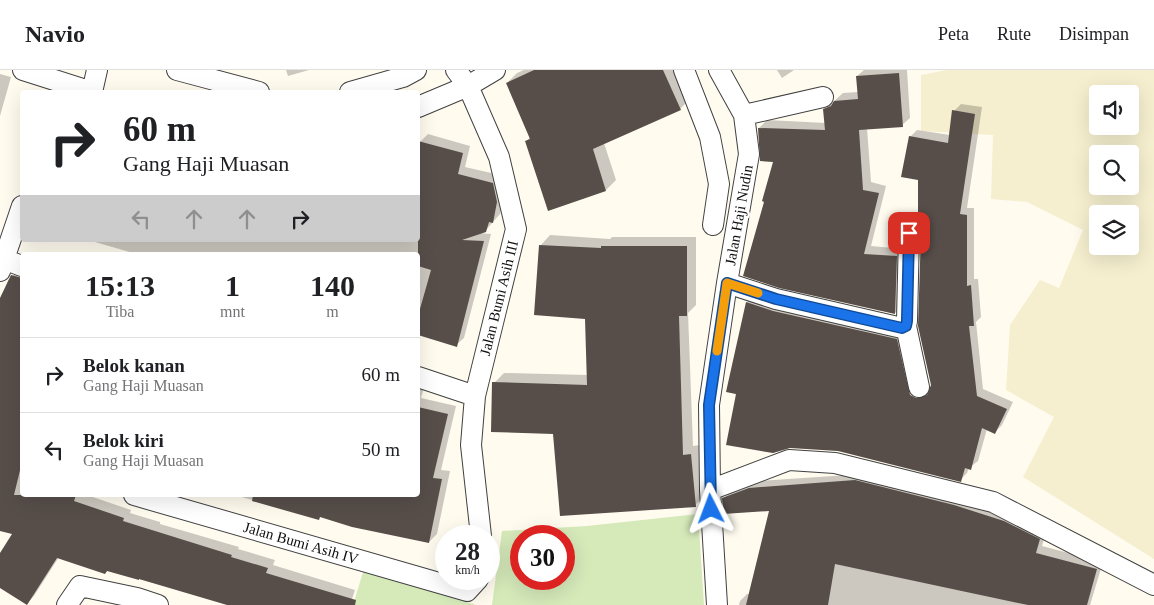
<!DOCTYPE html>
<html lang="id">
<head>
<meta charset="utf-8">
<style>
	body { margin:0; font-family:"Times New Roman",serif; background:#f2f2f2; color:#202124; height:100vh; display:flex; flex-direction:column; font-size:19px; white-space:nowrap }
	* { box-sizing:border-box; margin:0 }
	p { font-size:16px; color:#757577 }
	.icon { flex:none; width:28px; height:28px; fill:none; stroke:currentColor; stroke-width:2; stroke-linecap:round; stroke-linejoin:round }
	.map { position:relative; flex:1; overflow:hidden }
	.sheet { position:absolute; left:20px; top:182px; width:400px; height:245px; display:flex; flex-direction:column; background:#fff; border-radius:5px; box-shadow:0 5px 20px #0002 }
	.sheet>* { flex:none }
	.top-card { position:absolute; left:20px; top:20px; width:400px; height:152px; border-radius:5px; box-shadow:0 5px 20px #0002; background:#fff; color:#202124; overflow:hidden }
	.controls { position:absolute; left:1089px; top:15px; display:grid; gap:10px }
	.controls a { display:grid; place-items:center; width:50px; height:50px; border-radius:5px; background:#fff; box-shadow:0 5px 20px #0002; font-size:25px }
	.speed { position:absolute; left:435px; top:455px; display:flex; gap:10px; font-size:25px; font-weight:700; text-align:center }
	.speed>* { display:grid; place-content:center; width:65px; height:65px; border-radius:50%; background:#fff; box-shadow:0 5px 20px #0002; line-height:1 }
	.speed small { font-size:12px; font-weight:400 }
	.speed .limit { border:8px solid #d22; background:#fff; color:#111 }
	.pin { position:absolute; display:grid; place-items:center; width:42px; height:42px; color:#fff; margin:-21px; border-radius:10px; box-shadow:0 2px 8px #0006 }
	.me { position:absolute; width:55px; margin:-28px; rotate:357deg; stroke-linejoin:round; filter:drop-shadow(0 0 4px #0008) }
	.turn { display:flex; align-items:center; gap:18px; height:105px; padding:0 20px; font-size:22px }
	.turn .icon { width:65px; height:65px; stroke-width:2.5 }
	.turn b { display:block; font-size:35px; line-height:42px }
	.lanes { display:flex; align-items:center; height:48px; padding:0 20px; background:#0003; justify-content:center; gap:25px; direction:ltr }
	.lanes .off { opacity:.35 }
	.eta { display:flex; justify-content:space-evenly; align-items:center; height:85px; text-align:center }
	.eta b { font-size:30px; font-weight:700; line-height:35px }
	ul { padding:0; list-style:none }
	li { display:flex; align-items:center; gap:15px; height:75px; padding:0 20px; border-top:1px solid #e0e0e0 }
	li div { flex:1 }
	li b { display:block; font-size:19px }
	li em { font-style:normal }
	header { display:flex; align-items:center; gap:30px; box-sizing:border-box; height:70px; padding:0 25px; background:#fff; border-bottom:1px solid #e0e0e0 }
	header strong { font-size:24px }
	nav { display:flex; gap:28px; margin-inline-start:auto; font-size:18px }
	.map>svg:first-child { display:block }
</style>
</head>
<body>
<header>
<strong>Navio</strong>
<nav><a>Peta</a><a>Rute</a><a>Disimpan</a></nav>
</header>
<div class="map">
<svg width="1154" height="535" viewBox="0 0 1154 535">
	<rect width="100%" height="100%" fill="#fffbef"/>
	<path fill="#f5efcf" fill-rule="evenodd" d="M947 0H1154V489L1023 407 1054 347 1006 320 1010 255 1040 210 1059 218 1083 160 1027 132 991 129 993 65 921 61V5ZM1098 24H1130V56H1098ZM1098 84H1130V116H1098ZM1098 144H1130V176H1098Z"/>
	<path fill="#d5e9b9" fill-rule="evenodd" d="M698 444 704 535H492L502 461 587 456ZM521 466H564V509H521Z
		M364 499 476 535H353Z"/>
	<path fill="#0003" d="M286 0H309L288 6Z
		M524 0H677L690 29 680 39 604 73 616 110 606 120 549 139 527 71 530 67 507 13 517 3Z
		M777 0H794L782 8Z
		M864 0H907L910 48 902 55 867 58 871 112 886 116 871 176 904 179 903 235 895 243 766 131 774 91 759 58 767 50 826 53 825 40 833 32 843 23 858 22 857 6Z
		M0 4 11 7 0 46Z
		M961 34 982 37 967 138H974V209H978L981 247 976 252 983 319 1013 332 1002 355 995 362 987 359 978 391 969 398 967 403 960 410 727 321 747 232 754 225 903 262 923 322 930 320 932 315 919 109 910 67 917 60 950 65 954 41Z
		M428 64 470 76 465 97 500 105 505 123 500 144 486 160 478 163 491 164 464 268 456 275 418 264V185H140L88 170H418V82L420 72Z
		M550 165 610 169 612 167H696V235L688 243 693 376 700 375 705 426 695 435 554 362 494 313 504 303 588 305 586 247 536 244 541 175Z
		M20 198H22V425H87L131 440 130 443 160 452V454L239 477 238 479 275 490 273 495 355 520 350 535H231L108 500 105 503 59 487 34 526 27 533 0 516V485L14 463 0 459V232L8 211Z
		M418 312 425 314 421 328 456 336 441 400 450 401 437 464 429 472 321 446 318 448 234 425H418Z
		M863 404 962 428 1046 462 1042 476 1103 492 1090 535H739L740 531 747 524H750L771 440 724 428 731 421 757 411Z"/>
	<path fill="#574e4a" d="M534 0H663L681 40 593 79 606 121 548 141 525 71 530 69 506 13Z
		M899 3 903 57 859 60 863 120 879 123 864 184 897 186 895 244 779 218 743 206 764 132 762 131 773 92 760 91 758 58 825 60 823 39 831 36 834 31 858 29 856 6Z
		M952 40 975 44 960 144 967 145V216L971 215 974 256H969L977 326 1007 339 995 364 982 358 971 400 965 398 961 412 838 381 790 378 773 383 726 375 736 324 726 322 746 232 773 241 897 269 910 325 916 328 927 325 931 315 918 256 921 163 918 156V110L901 107 909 66 948 73Z
		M418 71 463 83 458 104 493 113 497 132 493 153 489 152 486 162 462 170 484 171 457 277 418 265V246L431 200 418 196Z
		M539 175 601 178V176H687V246H679L683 385 691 384 696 437 560 446 553 364 491 362 492 312 587 315 585 249 534 245Z
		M11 205 22 208V392L14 425H76L74 431 124 448 123 451 232 485 231 487 268 498 266 503 356 530 355 535H227L139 509V510L107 501 105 504 57 488 27 535 0 518V483L12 464 0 461V228Z
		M418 337 448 344 433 408 442 409 429 473 352 457 320 447 319 450 252 431 253 425H418Z
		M855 410 954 435 1004 451 1040 469 1036 483 1097 499 1087 535H1028L835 494 828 535H746L769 441 723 444 722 428 749 418Z"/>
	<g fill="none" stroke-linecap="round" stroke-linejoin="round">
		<g stroke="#414141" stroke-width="22">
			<path id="street" d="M23 0 92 22
				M177 0 259 22
				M456 0 468 16 499 87 516 159 475 326 471 375 481 466
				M684 0 710 67 719 114 713 155
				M92 22 97 0
				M350 22 403 7 416 0
				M418 37 468 16 495 0
				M744 45 823 27
				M3 189 22 196
				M0 201 22 136
				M727 213 776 229 902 258 906 256 907 251 909 163
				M906 256 919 317
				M418 307 475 326
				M710 420 789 390 835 393 993 432 1154 515
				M134 425 467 521 478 509
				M67 535 80 516 137 528 158 535
				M717 535 710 420 709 335 727 213 749 84 744 45 719 0"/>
		</g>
		<use href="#street" stroke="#fff" stroke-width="20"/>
	</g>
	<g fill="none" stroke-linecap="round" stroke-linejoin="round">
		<g stroke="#114b97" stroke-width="12">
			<path id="route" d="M711 439 709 335 727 213 776 229 902 258 906 256 907 251 909 163"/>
		</g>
		<use href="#route" stroke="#1a73e8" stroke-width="9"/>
		<path stroke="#f59e0b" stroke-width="9" d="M717 281 727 213 758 223"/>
	</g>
	<g text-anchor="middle" stroke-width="5" stroke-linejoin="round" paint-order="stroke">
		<g font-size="15" fill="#0e0e0e" stroke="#fff">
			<text transform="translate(739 145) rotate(-80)" y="5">Jalan Haji Nudin</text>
			<text transform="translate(499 228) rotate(-76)" y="5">Jalan Bumi Asih III</text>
			<text transform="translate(301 473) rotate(16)" y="5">Jalan Bumi Asih IV</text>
		</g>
	</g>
</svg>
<div class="controls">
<a><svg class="icon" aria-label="sound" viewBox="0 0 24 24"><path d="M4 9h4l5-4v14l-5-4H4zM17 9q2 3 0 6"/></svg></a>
<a><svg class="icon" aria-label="search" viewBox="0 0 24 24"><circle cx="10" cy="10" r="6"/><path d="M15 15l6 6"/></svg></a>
<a><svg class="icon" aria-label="layers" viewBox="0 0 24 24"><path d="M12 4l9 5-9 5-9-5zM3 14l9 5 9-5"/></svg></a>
</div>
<div class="speed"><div>28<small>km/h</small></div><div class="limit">30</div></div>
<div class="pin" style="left:909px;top:163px;background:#d93025"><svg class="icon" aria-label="arrive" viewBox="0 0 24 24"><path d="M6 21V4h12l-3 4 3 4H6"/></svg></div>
<svg class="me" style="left:711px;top:439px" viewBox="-20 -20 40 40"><path d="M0-17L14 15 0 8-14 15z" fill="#1a73e8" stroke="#fff" stroke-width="4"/></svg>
<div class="top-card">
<div class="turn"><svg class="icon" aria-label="right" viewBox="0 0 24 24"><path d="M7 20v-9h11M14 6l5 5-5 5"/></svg><div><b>60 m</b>Gang Haji Muasan</div></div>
<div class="lanes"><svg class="icon off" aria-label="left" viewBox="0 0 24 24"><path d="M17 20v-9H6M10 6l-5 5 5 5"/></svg><svg class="icon off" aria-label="ahead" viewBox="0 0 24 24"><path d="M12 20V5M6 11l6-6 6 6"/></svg><svg class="icon off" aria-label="ahead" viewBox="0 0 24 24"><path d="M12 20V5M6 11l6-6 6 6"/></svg><svg class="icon" aria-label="right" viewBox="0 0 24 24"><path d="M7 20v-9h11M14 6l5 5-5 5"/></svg></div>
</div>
<section class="sheet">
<div class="eta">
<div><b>15:13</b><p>Tiba</p></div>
<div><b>1</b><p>mnt</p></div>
<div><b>140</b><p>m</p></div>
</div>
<ul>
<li><svg class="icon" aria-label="right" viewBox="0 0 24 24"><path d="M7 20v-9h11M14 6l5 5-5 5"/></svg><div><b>Belok kanan</b><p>Gang Haji Muasan</p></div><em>60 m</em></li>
<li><svg class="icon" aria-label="left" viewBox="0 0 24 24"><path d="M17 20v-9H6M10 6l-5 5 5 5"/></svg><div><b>Belok kiri</b><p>Gang Haji Muasan</p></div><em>50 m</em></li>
</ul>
</section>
</div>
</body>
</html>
